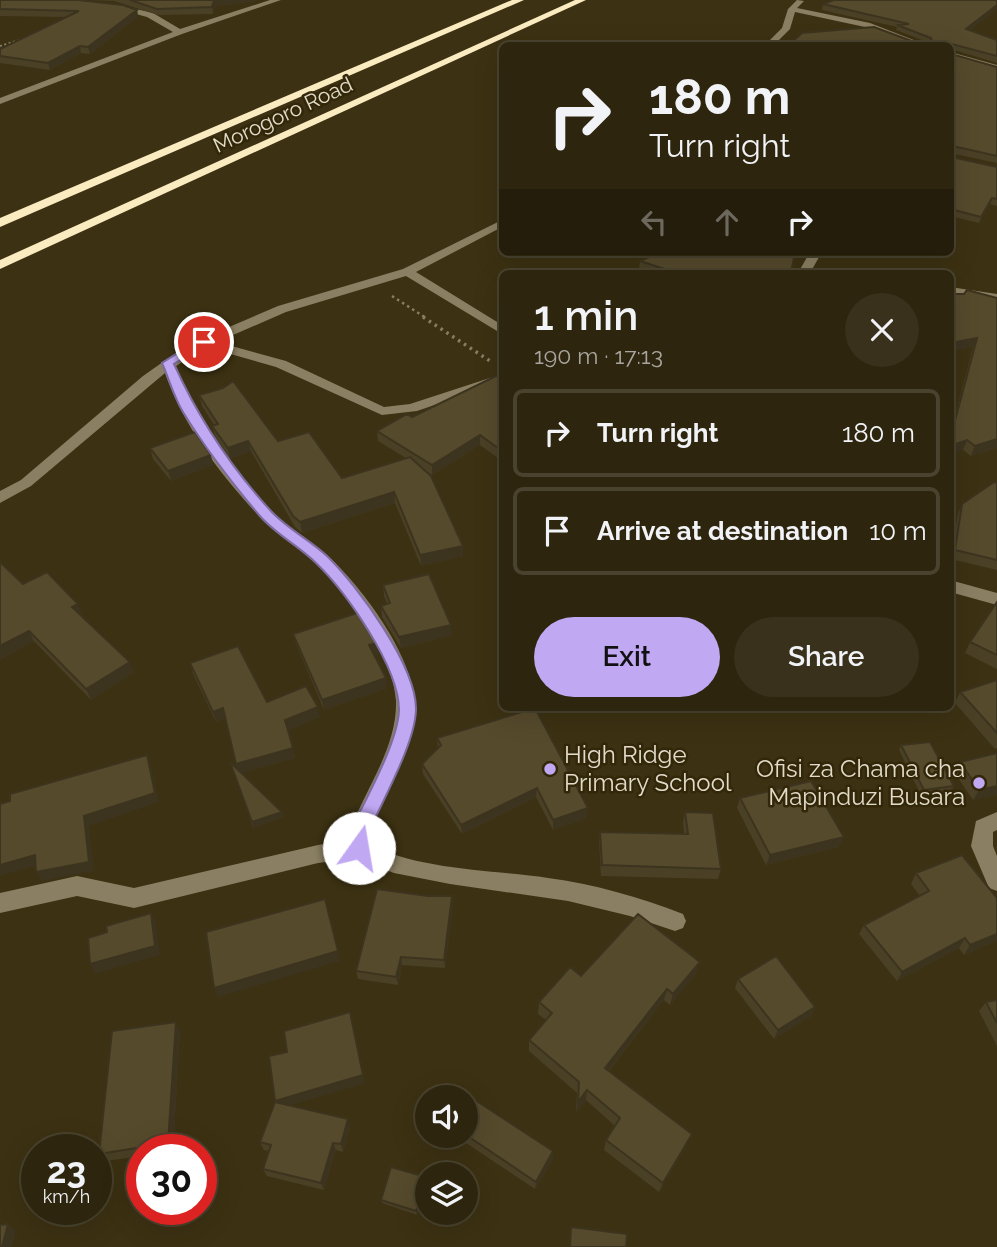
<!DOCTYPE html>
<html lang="en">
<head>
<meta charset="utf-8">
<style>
	body { margin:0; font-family:Raleway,sans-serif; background:#39311c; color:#f1f3f6; height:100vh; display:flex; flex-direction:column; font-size:26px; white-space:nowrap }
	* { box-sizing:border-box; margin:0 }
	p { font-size:23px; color:#a7a59e }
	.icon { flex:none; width:38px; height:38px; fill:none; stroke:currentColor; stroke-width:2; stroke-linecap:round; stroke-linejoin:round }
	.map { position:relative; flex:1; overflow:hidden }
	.drawer { position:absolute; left:499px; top:270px; width:455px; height:441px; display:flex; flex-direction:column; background:#2d250e; border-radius:10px; box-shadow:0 7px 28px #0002,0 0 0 2px #48422e }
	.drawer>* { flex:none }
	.top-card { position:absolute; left:499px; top:42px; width:455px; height:214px; border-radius:10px; box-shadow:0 7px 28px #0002,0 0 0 2px #48422e; background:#2d250e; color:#f1f3f6; overflow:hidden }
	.tools { position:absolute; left:415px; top:1085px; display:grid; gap:14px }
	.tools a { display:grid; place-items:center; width:63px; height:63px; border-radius:50%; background:#2d250e; box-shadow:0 7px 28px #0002,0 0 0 2px #48422e; font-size:35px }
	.speed { position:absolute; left:21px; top:1134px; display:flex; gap:14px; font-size:35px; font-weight:700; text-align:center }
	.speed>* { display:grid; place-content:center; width:91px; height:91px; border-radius:50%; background:#2d250e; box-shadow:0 7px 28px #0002,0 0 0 2px #48422e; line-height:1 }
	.speed small { font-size:18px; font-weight:400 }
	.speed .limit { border:10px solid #d22; background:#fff; color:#111 }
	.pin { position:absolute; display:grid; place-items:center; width:60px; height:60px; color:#fff; margin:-30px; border:4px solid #fff; border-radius:50%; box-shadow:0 2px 7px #0007 }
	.me { position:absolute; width:77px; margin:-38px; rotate:13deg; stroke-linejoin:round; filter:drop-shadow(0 0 5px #0008) }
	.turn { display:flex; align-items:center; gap:24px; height:147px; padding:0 35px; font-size:32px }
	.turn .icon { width:91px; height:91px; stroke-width:2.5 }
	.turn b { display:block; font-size:49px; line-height:60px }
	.lanes { display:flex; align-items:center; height:66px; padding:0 35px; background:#0003; justify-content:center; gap:35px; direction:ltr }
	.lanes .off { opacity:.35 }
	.round { display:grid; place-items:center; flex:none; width:74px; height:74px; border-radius:37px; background:#39311c }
	.overview { display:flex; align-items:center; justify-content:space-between; height:119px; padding:0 35px }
	h1 { font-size:42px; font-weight:600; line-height:52px }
	.action { display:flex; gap:14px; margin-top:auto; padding:14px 35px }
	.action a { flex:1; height:80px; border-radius:42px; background:#c1a8f3; color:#111; font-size:28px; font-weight:600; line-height:80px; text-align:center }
	.action a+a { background:#39311c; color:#f1f3f6 }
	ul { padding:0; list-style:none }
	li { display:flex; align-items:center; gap:21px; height:88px; margin:0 14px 10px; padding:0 21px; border:4px solid #48422e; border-radius:10px }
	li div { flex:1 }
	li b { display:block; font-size:26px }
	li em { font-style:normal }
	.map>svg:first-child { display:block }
</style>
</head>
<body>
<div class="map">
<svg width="997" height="1247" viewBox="0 0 997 1247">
	<rect width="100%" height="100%" fill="#3c3112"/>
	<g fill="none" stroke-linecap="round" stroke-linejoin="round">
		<path stroke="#877e66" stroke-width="2" stroke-dasharray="2 2.5" stroke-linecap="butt" d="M0 46 26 38"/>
		<path stroke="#877e66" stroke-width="2.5" stroke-dasharray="2.5 3.5" stroke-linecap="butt" d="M392 296 426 318"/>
		<path stroke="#877e66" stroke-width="3.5" stroke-dasharray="2.5 4.5" stroke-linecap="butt" d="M423 317 490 361"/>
		<path fill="#8a7f62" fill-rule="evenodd" d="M270 0H281L182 34 0 104V98L173 32 147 17 110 7V3L153 13 180 29Z
			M797 0 804 1 797 8 870 23 929 46H916L865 27 795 12 790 29 773 46H764L782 28 788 9Z
			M950 52 997 65V71L950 57Z
			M502 220V227L416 272 502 325V334L406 276 286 312 217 342 286 361 384 407 410 404 502 374V382L417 411 382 415 276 367 206 347 176 366C196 420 231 470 272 511 288 528 309 539 326 554 361 586 409 650 414 697 419 735 397 771 382 803 376 816 369 828 369 843 413 870 496 870 548 878 594 884 639 897 683 914L686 921 683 928 675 931 630 916 568 901 450 884 394 873 356 858 318 863 134 908 77 896 0 913V893L77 876 134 888 318 845 348 840C350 826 357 814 363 801 378 770 397 737 396 701 394 656 347 592 314 562 297 546 277 535 261 518 222 477 184 427 165 373L31 486 0 503V491L21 480 143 376 187 345 278 306 403 269Z
			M810 252H822L810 273H798Z
			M950 287 997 294V302L950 295Z
			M950 580 997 593V605L950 592Z
			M997 812V830L993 832V846L997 856V891L989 888 971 846 976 821Z"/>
		<path fill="#fbebc0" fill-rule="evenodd" d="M512 0H524L0 227V218Z
			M575 0H586L0 269V260Z"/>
	</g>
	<path fill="#4a4026" d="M0 0 137 10 138 17 90 54 81 53 50 70 0 63V49L66 17 0 16Z
		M88 0H257V1L216 6 213 14 158 15 114 1Z
		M997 0V9L970 30 997 40V63L951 49 917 43 927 42 896 30 897 27 822 10 823 4Z
		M950 51 951 54 997 67V163L950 153 951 157 997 167V206L990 204 979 223 950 216Z
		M632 252H795L791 273H654L639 268 640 261 648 258Z
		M967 290 997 448 971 456 963 450 952 427 973 347 964 294Z
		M502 373V461L480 445 432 475 425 471 463 556 421 566 395 503 302 533 295 527 251 451 230 459 215 436 212 426 214 425 202 406 199 395 342 478 406 458 378 441 377 431 412 417Z
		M150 448 213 465 171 481 153 459Z
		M997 483V570L951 559 958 514 962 504Z
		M0 562 23 584 78 604 82 614 81 615 134 672 91 700 34 641 0 660Z
		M383 585 452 635 401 648 382 617 381 606 387 604 384 596Z
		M997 602V669L965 653 970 642Z
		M293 634 379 654 374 655 387 688 324 710 296 644Z
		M190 663 267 702 320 717 288 730 295 758 241 773 283 817 253 828 230 762 237 769 225 719 216 722 193 674Z
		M997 680V748L995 749 955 703 960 692Z
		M535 708 587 818 553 830 536 797 462 834 423 774 422 764 438 749 437 738Z
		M901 745 954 786 951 792 921 795 899 750Z
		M960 762 997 795 973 800 954 772Z
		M740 798 839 847 766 865 737 808Z
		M685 812 721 869 718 879 601 876 599 842 600 832 684 834 683 822Z
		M916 873 997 941 964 955 959 948 897 981 859 934 864 925 920 896 911 884Z
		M453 904 445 968 402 965 398 985 358 979 356 971Z
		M696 974 670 1005 664 1000 609 1071 688 1143 659 1192 604 1150 606 1140 615 1126 586 1100 576 1112 577 1093 529 1051V1040L546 1020 538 1014 539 1002 581 976Z
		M738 979 815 1007 811 1016 774 1039 735 988Z
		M997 1000V1046L979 1011 986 1002Z
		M180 1031 173 1150H142V1156L105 1161 99 1154Z
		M365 1083 290 1105 350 1127 343 1152 336 1150 324 1190 267 1176 263 1169 269 1151 264 1150 260 1142 275 1102Z
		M466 1114 553 1159 535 1189 457 1137 466 1136Z
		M427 1181 417 1215 382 1203 381 1200Z"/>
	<path fill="#3c341f" d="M214 0H257V1L216 6 213 14 212 7Z
		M997 5V9L965 35 966 29Z
		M137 10 138 17 90 54 88 47Z
		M80 46 81 53 50 70 48 63Z
		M992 198 990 204 979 223 981 217Z
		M977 338 973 347 950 352V343Z
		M480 435V445L432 475V465Z
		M997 439V448L971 456 975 446Z
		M967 440 963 450 950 455V446Z
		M248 441 251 451 230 459 228 448Z
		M211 455 213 465 171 481 168 471Z
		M394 492 395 503 302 533 300 522Z
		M463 546V556L421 566 420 555Z
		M78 604 82 614 77 617 72 607Z
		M451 625 452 635 401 648 399 637Z
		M29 631 34 641 0 660V646Z
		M378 643 379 654 370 656 369 645Z
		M130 662 134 672 91 700 86 689Z
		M386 678 387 688 324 710 322 700Z
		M318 707 320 717 288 731 285 720Z
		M223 708 226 719 216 722 213 712Z
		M293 748 295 758 239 774 236 764Z
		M147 755 151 765 159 802 89 826 94 871 42 881 36 872 84 816Z
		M997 786V795L973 800 979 790Z
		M537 788 536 797 462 834 461 825Z
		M588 808 587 818 553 830V820Z
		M282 812 283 817 253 828 252 822Z
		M844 837 839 847 766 865 770 855Z
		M35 855 41 864 0 876V865Z
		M452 896 453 904 445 968 444 960Z
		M151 913 156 923 160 955 95 974 90 964Z
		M997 934V941L964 955 970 945Z
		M965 938 959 948 897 981 902 972Z
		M338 951 340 961 218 997 214 988Z
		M401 957 402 965 398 985 396 977Z
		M700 962 696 974 670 1005 673 994Z
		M667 989 664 1000 603 1078 605 1068Z
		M815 1007 811 1016 774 1039 778 1030Z
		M350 1012 365 1083 279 1109 275 1101Z
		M176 1022 180 1031 173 1150H172L168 1143Z
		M587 1090 586 1100 576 1112 578 1102Z
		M348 1119 350 1127 343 1152 341 1144Z
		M692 1134 688 1143 659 1192 663 1183Z
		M333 1143 336 1150 324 1190 321 1183Z
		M553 1151V1159L535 1189 536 1182Z
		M426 1177 427 1181 417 1215 416 1211Z
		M8 1224 16 1231 12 1247H2Z"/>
	<path fill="#564a2c" stroke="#3c341f" stroke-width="2" d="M0 0H78L123 5 137 10 88 47 80 46 48 63 0 56V49L79 11 0 9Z
		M130 0H214L212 7 157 9Z
		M834 0H997V5L966 29 997 40V56L952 44 950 46H788L802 33 874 27 917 43 932 42 931 38 897 25 909 24 823 4Z
		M950 51 951 54 997 67V156L953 146 950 148Z
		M950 152 951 157 997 167V199L992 198 981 217 950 209Z
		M652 252H795L791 273H677L640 261 656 254Z
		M967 290 997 298V439L975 446 967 440 950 446V426L953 428 977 338 950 343V294H964Z
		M502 373V451L480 435 432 465 377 431 407 414 412 417Z
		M233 381 278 441 309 432 342 478 410 457 431 476 463 546 420 555 394 492 300 522 293 516 248 441 228 448 212 426 218 424 199 395 223 388Z
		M195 432 211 455 168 471 150 448Z
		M994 482 997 483V560L955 550 962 504Z
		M0 562 23 584 47 572 78 604 72 607 130 662 86 689 29 631 0 646Z
		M429 574 451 625 399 637 381 606 390 603 383 585Z
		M997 602V655L970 642Z
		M360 612 378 643 369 645 386 678 322 700 293 634Z
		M238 646 267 702 306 686 318 707 285 720 293 748 236 764 223 708 213 712 190 663Z
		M997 680V733L960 692Z
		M535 708 588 808 553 820 537 788 461 825 422 764 441 745 437 738Z
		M930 742 954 786 924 790 901 745Z
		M997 753V786L979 790 960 762Z
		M147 755 155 793 84 816 89 862 36 872 35 855 0 865V804L10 801V794Z
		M230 762 282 812 252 822Z
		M811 781 844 837 770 855 740 798Z
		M685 812 713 813 721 869 602 865 600 832 688 834Z
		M962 855 997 898V934L970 945 965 938 902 972 864 925 929 891 916 873Z
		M377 889 428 896H452L444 960 401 957 396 977 356 971Z
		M325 899 338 951 214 988 206 932Z
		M151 913 155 946 90 964 88 938 107 932 106 926Z
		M638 914 700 962 673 994 667 989 605 1068 692 1134 663 1183 606 1140 620 1118 587 1090 578 1102 579 1082 529 1040 552 1013 539 1002 570 967 581 976Z
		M776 956 815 1007 778 1030 738 979Z
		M997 1000V1023L986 1002Z
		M350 1012 363 1075 275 1101 269 1056 287 1052 284 1031Z
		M176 1022 168 1143 99 1154 112 1031Z
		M475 1100 553 1151 536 1182 466 1135V1114Z
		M275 1102 348 1119 341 1144 333 1143 321 1183 263 1169 271 1145 260 1142Z
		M391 1167 426 1177 416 1211 381 1200Z
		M8 1224 2 1247H0V1225Z
		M571 1227 627 1234 626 1247H570Z"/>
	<path fill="#c1a8f3" stroke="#7d6d9e" stroke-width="2" d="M200 339 210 342 174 364C198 417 230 466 270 510 286 528 310 540 327 556 358 586 417 667 416 710 415 744 382 801 368 834L369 848 366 854 359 856 352 854 349 834C364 802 398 743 399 710 399 667 346 592 316 563 299 546 275 534 259 515 232 483 205 448 183 412 174 397 169 379 162 363Z"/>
	<g fill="#c1a8f3" stroke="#322708" stroke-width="2.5">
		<circle cx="550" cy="769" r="7"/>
		<circle cx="979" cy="783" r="7"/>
	</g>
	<g text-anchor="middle" stroke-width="5" stroke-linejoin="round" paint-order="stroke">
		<g font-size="21" fill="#e2dbca" stroke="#322708">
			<text transform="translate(283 115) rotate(-25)" y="7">Morogoro Road</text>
		</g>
		<g font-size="24" fill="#e2dbca" stroke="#322708" text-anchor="start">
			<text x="564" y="763">High Ridge<tspan x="564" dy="28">Primary School</tspan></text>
			<text x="965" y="777" text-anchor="end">Ofisi za Chama cha<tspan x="965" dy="28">Mapinduzi Busara</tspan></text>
		</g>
	</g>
</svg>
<div class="tools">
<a><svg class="icon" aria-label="sound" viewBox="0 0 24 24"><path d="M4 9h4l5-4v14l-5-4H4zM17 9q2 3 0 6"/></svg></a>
<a><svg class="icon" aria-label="layers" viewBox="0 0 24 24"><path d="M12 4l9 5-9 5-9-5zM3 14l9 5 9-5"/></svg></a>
</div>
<div class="speed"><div>23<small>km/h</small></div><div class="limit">30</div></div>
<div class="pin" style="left:204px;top:342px;background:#d93025"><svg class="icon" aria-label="arrive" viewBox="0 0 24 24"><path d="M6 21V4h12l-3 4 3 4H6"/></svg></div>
<svg class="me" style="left:359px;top:848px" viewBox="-20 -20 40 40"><circle r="19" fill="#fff"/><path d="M0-13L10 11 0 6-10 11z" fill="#c1a8f3"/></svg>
<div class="top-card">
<div class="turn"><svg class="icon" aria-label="right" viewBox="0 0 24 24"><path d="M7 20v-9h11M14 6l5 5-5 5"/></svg><div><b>180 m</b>Turn right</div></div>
<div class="lanes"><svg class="icon off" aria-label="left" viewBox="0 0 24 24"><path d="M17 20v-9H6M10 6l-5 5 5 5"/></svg><svg class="icon off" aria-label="ahead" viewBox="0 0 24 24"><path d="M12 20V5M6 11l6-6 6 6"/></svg><svg class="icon" aria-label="right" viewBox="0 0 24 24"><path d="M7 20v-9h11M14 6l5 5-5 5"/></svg></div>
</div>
<section class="drawer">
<div class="overview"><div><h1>1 min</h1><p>190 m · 17:13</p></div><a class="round"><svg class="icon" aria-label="close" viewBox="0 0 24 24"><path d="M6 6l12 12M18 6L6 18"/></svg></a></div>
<ul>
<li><svg class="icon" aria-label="right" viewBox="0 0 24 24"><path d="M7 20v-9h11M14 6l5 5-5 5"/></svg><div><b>Turn right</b></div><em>180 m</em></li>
<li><svg class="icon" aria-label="arrive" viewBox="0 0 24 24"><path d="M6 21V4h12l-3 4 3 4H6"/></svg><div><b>Arrive at destination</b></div><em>10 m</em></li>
</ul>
<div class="action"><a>Exit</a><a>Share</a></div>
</section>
</div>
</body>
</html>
